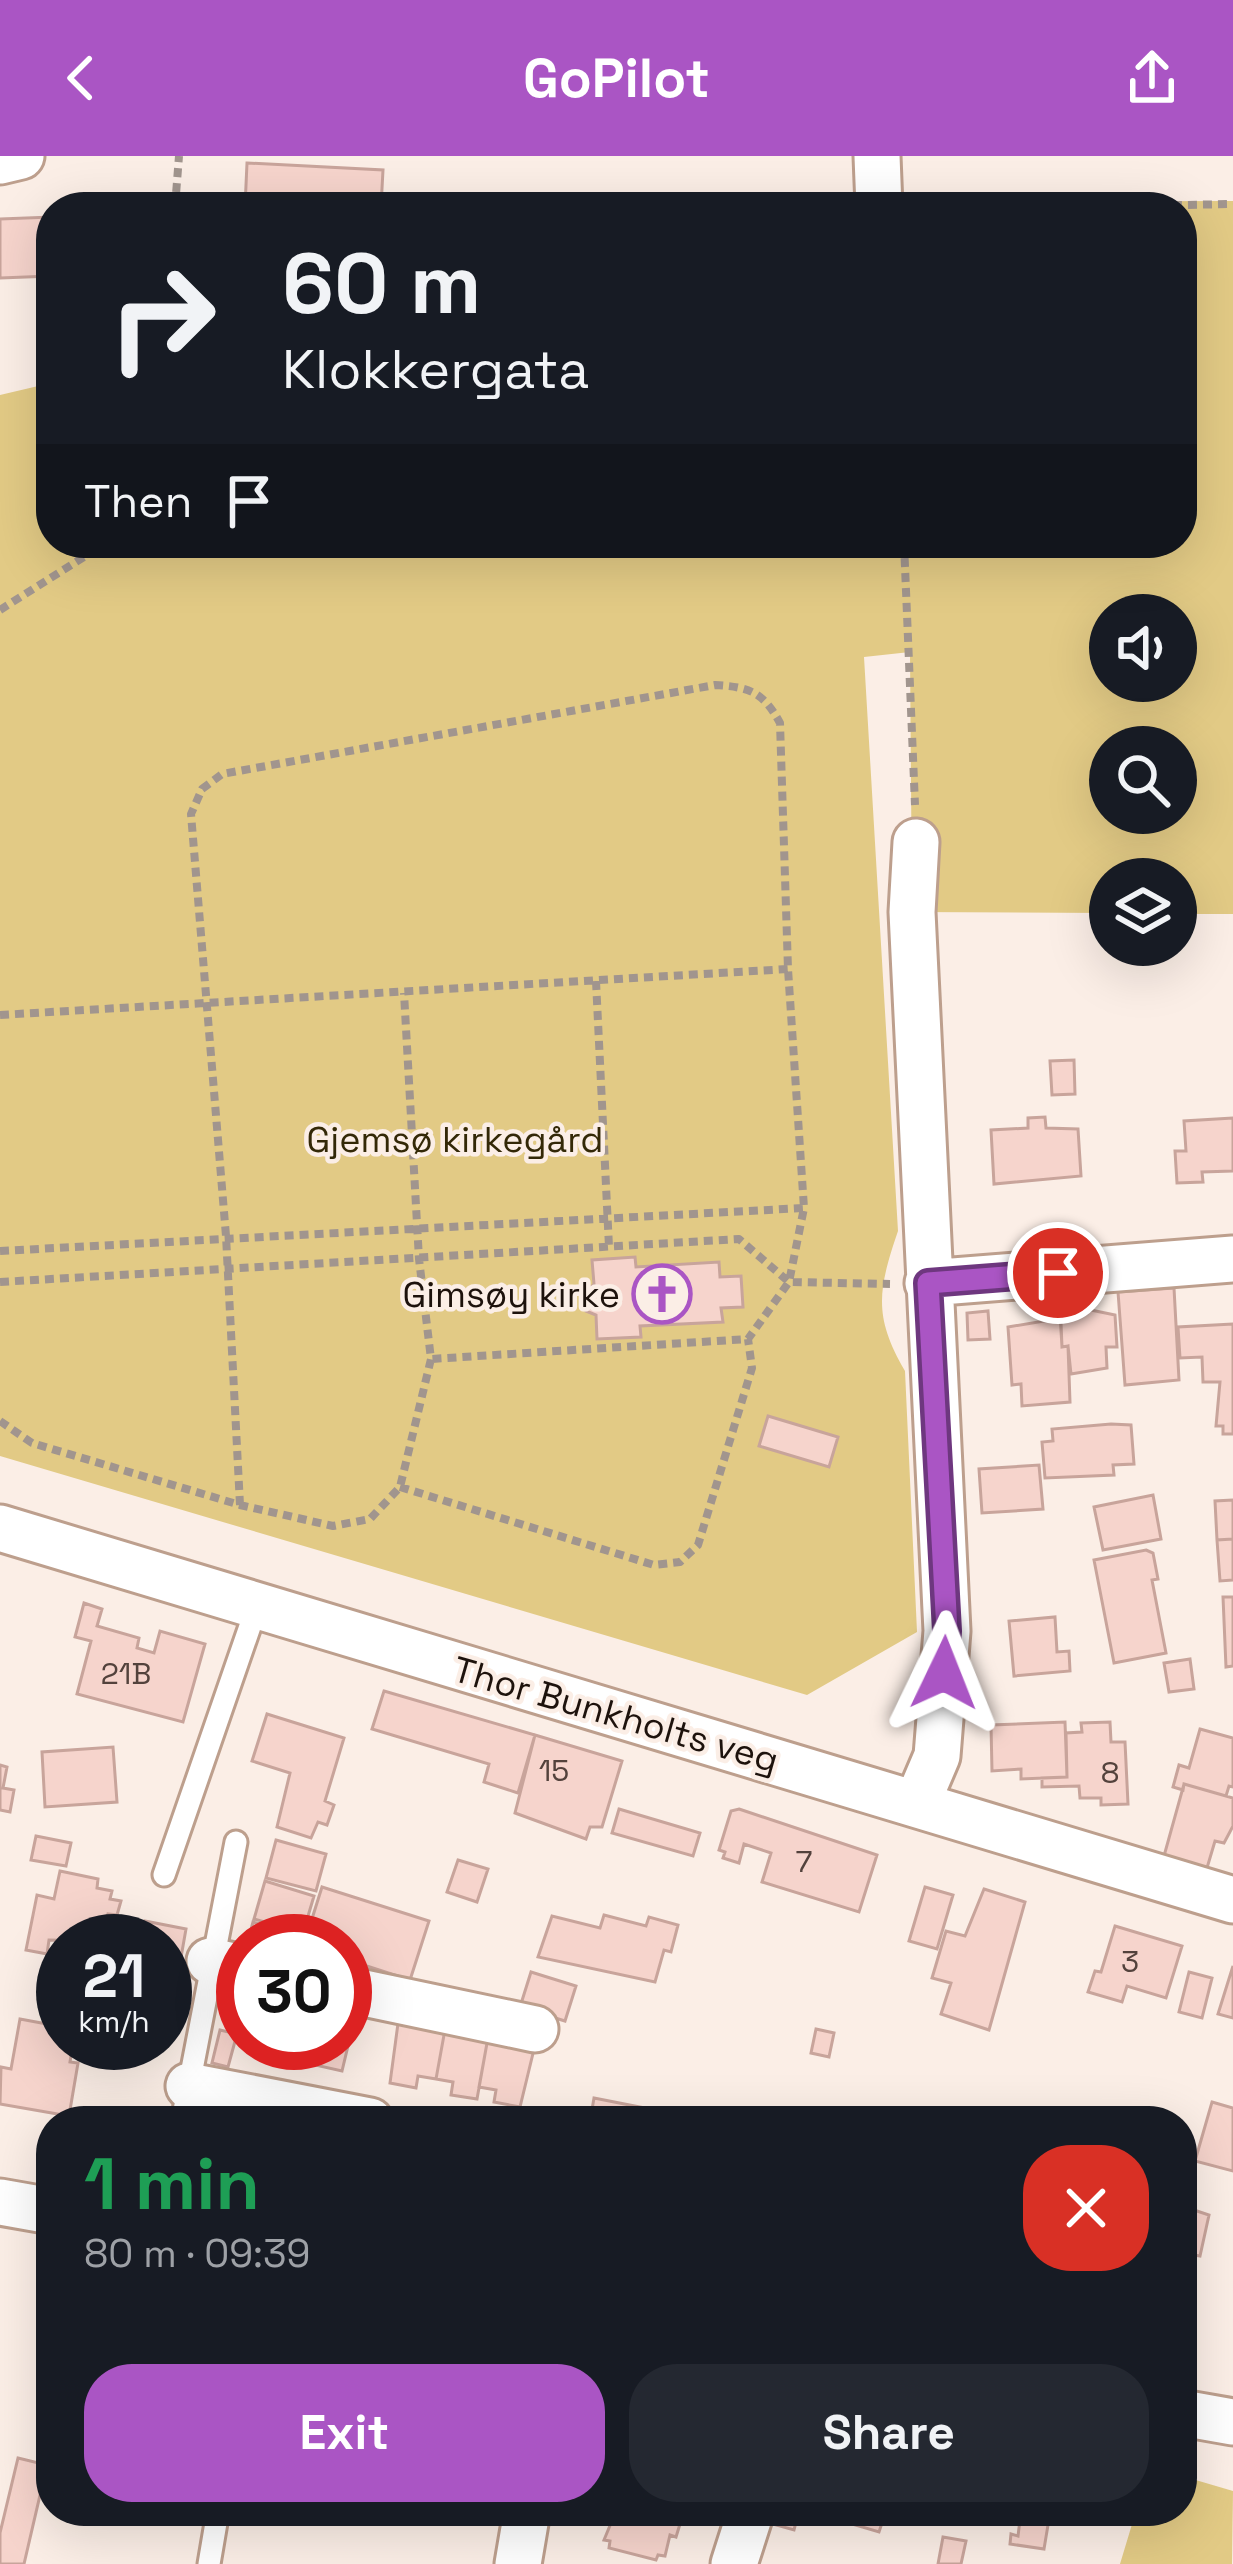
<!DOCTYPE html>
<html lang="en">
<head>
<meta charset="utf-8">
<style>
	body { margin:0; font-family:"Space Grotesk",sans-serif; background:#242831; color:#f1f3f6; height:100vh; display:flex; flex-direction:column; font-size:45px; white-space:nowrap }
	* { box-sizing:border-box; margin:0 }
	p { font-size:39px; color:#9ea1a6 }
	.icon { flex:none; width:66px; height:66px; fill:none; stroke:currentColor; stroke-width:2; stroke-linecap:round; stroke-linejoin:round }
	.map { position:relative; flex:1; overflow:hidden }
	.panel { position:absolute; left:36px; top:1950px; width:1161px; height:420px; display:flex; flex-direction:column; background:#171b24; border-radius:48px; box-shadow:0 12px 48px #0002 }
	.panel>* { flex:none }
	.top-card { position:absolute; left:36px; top:36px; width:1161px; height:366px; border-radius:48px; box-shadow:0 12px 48px #0002; background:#171b24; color:#f1f3f6; overflow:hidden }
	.tools { position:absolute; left:1089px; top:438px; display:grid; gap:24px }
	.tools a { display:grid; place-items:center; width:108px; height:108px; border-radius:50%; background:#171b24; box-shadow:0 12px 48px #0002; font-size:60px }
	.speed { position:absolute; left:36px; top:1758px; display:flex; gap:24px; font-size:60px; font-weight:700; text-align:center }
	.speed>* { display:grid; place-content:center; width:156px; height:156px; border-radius:50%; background:#171b24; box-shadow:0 12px 48px #0002; line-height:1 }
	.speed small { font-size:30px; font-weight:400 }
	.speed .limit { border:18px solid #d22; background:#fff; color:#111 }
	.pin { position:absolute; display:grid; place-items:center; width:102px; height:102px; color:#fff; margin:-51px; border:6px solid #fff; border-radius:50%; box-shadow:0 3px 12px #0007 }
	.me { position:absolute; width:132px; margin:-66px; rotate:2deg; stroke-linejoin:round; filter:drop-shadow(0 0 9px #0008) }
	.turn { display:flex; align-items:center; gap:42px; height:252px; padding:0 48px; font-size:54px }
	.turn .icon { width:156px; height:156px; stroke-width:2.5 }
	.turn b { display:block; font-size:84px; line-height:102px }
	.then { display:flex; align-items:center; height:114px; padding:0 48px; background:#0003; gap:24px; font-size:45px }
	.round { display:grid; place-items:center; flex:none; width:126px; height:126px; border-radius:48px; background:#242831 }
	.summary { display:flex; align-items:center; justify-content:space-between; height:204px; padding:0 48px }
	h1 { font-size:72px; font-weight:800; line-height:90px; color:#1e9e55 }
	.cta { display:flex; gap:24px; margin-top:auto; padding:24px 48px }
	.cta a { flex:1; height:138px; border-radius:48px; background:#aa55c4; color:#fff; font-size:48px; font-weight:800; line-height:138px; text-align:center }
	.cta a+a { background:#242831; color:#f1f3f6 }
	header { display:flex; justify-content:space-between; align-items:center; height:156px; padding:0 48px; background:#aa55c4; color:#fff; font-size:54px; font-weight:800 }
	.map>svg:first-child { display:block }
</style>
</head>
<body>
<header><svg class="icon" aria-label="back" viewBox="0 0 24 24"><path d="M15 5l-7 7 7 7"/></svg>GoPilot<svg class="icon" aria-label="share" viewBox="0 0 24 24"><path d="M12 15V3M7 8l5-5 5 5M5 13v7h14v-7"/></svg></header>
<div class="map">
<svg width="1233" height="2408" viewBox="0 0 1233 2408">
	<rect width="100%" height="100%" fill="#fbeee6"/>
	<path fill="#e2ca85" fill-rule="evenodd" d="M1233 45V758H1176V723H1110V757L912 756 910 496 864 501 898 1075C878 1134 873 1160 905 1215L917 1476 807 1539 0 1300V239L51 227V387H1182V51H844L883 46ZM1110 459H1176V525H1110ZM1110 591H1176V657H1110Z
		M1182 2320 1233 2335 1232 2408H1120L1136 2355H1182Z"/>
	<path fill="#f6d4cc" stroke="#c8a49b" stroke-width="3" d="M247 7 383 14 381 51H245Z
		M51 61V120L0 122V63Z
		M1074 904 1075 938 1052 939 1050 905Z
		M1045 961 1046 972 1078 973 1081 1020 994 1028 991 974 1028 972V962Z
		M1233 962V1015L1202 1016 1203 1026 1177 1027 1175 995H1186L1184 965Z
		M635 1101 636 1111 719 1106 720 1121 741 1120 743 1151 721 1152 723 1166 640 1170 641 1181 597 1183 596 1159 586 1155 581 1142 594 1128 592 1104Z
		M1174 1132 1179 1224 1125 1229 1118 1136Z
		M1086 1153 1115 1159 1117 1191H1106L1107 1212 1071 1218 1068 1190 1062 1191 1060 1158Z
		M988 1155 990 1183 968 1184 967 1157Z
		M1050 1164 1061 1167 1062 1191 1068 1190 1070 1246 1022 1250 1021 1228 1012 1229 1008 1171Z
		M1233 1168V1278H1223V1270H1216L1220 1226H1203L1202 1201 1180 1202 1178 1171Z
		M768 1260 838 1281 829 1311 759 1290Z
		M1111 1268 1131 1269 1134 1308 1113 1309 1114 1319 1045 1322 1042 1286 1053 1285 1052 1273Z
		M1039 1309 1043 1353 982 1357 979 1313Z
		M1153 1339 1161 1383 1103 1394 1094 1351Z
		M1233 1344V1383L1217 1384 1215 1345Z
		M1233 1383V1424L1220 1425 1217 1384Z
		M1146 1394 1153 1397 1158 1423 1152 1424 1166 1497 1114 1507 1094 1404Z
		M1223 1441H1233V1510L1226 1511Z
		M84 1447 102 1453 97 1470 139 1482 137 1492 154 1497 160 1475 205 1488 183 1566 77 1538 91 1485 75 1481Z
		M1055 1461 1057 1496 1069 1495 1070 1515 1014 1520 1009 1465Z
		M1190 1503 1194 1533 1169 1536 1164 1507Z
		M384 1535 535 1579 518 1637 484 1626 489 1608 372 1573Z
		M267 1558 344 1582 325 1645 334 1649 327 1669 318 1666 311 1682 277 1671 290 1617 252 1605Z
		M1065 1566 1067 1621 1021 1623V1613L992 1615 991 1569Z
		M1110 1566 1111 1586H1125L1128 1648 1101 1649V1642H1080L1079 1630 1042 1631V1622L1067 1621 1066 1577 1082 1576 1081 1567Z
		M1200 1573 1233 1582V1631L1229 1630 1226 1640 1184 1628 1183 1634 1173 1631 1179 1609 1189 1612Z
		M535 1579 622 1605 602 1671H590L586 1683 515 1657Z
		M113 1591 117 1646 45 1651 42 1596Z
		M0 1609 7 1611 3 1632 14 1634 10 1656 0 1654Z
		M1184 1628 1233 1642V1670L1224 1687 1215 1685 1207 1712 1164 1700Z
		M619 1653 700 1677 693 1700 612 1677Z
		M739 1653 877 1699 859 1756 762 1726 771 1697 744 1688 739 1707 723 1702 725 1696 719 1694 731 1655Z
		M36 1680 71 1687 66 1710 31 1704Z
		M276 1684 326 1698 316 1735 266 1722Z
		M458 1704 488 1713 477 1746 447 1736Z
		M60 1715 98 1723 97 1732 112 1735 110 1743 121 1745 117 1759 108 1758 102 1785 49 1784 47 1798 26 1794 37 1739 54 1743Z
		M265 1725 314 1740 303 1777 254 1763Z
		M322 1731 429 1765 410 1824 345 1803V1785H305Z
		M925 1731 953 1739 937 1793 909 1785Z
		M984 1733 1025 1746 989 1874 941 1858 951 1827 932 1822 946 1775 965 1780Z
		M604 1759 646 1770 649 1761 678 1769 671 1796 664 1794 655 1826 538 1801 552 1760 600 1772Z
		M145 1765 186 1773 180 1807 165 1805V1785H142Z
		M253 1766 302 1781 301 1785H248Z
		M1115 1770 1182 1790 1166 1842 1127 1830 1122 1846 1088 1836 1095 1815 1101 1816Z
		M1233 1810V1862L1218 1858Z
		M531 1816 576 1830 565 1865 520 1851Z
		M1189 1816 1212 1822 1202 1862 1179 1856Z
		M345 1846 358 1848 342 1915 315 1909 318 1898 301 1894 302 1887H345Z
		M399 1860 446 1868 436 1923 418 1920 416 1932 390 1927Z
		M20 1863 63 1871V1887H73L70 1906 78 1907 69 1960 0 1948 1 1911 11 1913Z
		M446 1868 489 1876 477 1943 451 1939 453 1926 436 1923Z
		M816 1873 834 1877 829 1901 811 1897Z
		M220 1874 237 1878 228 1911 212 1907Z
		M489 1876 536 1885 520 1951 494 1946 496 1934 479 1931Z
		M257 1887H302L301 1894 283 1891 281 1903 255 1898Z
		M594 1942 670 1957 668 1965H590Z
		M1212 1946 1233 1952V2015L1195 2005Z
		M1182 2050 1209 2059 1200 2100 1188 2098 1182 2130Z
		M18 2302 47 2309 24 2408H0V2377Z
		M616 2355H684L676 2381 670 2379 665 2400 658 2399 656 2404 609 2392 610 2385 604 2384Z
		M772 2355H799L794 2374 769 2367Z
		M808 2355H886L879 2376Z
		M974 2355H1042L1041 2362 1049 2363 1044 2393 1010 2388 1011 2378 1018 2380 1020 2364Z
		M943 2381 966 2385 961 2408H938Z"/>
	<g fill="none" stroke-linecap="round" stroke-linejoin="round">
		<g stroke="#bd9f8d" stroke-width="27">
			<path id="service" d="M164 1719 256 1453
				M182 1965 236 1686
				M209 2408 218 2355"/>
		</g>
		<g stroke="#bd9f8d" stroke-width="51">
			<path id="minor" d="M877 0 879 51
				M0 5 21 0
				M916 686 912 756 947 1475 937 1600 917 1647
				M928 1127 1233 1103
				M0 1372 1233 1744
				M210 1805 243 1812
				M345 1833 535 1873
				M189 1930 370 1965
				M0 2046 51 2055
				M1182 2257 1233 2266
				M518 2408 527 2355
				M734 2408 751 2355"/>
		</g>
		<path stroke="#a1958e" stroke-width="8" stroke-dasharray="9 6" stroke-linecap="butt" d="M175 51 179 0
			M1083 51 1233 48
			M904 387 915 649
			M0 454 106 387
			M596 825 609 1091
			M0 859 788 813
			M0 1095 804 1052
			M0 1126 739 1083 789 1126 890 1128
			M0 1265 32 1287 240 1349 333 1370 370 1363 400 1331 431 1203 419 1103 404 837
			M400 1331 654 1409 680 1406 698 1389 752 1212 748 1183
			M240 1349 226 1080 191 658 202 633 222 618 715 529C750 531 763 536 780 567L788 813 804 1052 789 1126 748 1183 431 1203"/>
		<use href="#service" stroke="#fff" stroke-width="21"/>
		<use href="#minor" stroke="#fff" stroke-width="45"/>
	</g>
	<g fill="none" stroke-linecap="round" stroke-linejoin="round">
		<g stroke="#6e377f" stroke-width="30">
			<path id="route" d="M944 1517 947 1475 928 1127 1058 1117"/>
		</g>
		<use href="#route" stroke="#aa55c4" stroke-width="21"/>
	</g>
	<defs>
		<g id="church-ring" transform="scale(3)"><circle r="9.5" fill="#fbeee6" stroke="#aa55c4" stroke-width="1.5"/><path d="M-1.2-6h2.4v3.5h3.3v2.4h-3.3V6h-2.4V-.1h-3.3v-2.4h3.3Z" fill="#aa55c4"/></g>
	</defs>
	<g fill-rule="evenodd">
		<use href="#church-ring" x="662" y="1138"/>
	</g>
	<g text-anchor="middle" stroke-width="9" stroke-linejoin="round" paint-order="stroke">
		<g font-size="30" fill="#53423c">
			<text x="126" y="1528">21B</text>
			<text x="554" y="1625">15</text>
			<text x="1110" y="1627">8</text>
			<text x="804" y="1716">7</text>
			<text x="1130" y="1816">3</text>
		</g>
		<g font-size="36" fill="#332807" stroke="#fbeee6">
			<text x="455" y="996">Gjemsø kirkegård</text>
		</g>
		<g font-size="36" fill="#1d120c" stroke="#fbeee6" text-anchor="end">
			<text x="620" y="1151">Gimsøy kirke</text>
		</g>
		<g font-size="36" fill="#1d120c" stroke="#fbeee6">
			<text transform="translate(616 1558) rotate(16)" y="13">Thor Bunkholts veg</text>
		</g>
	</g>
</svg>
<div class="tools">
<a><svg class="icon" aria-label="sound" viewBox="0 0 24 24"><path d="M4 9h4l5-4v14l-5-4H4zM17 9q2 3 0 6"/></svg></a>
<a><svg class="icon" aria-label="search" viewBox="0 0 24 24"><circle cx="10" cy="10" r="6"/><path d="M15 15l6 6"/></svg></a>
<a><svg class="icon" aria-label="layers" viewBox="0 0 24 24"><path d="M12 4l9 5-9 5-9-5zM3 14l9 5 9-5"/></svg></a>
</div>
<div class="speed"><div>21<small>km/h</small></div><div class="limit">30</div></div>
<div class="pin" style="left:1058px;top:1117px;background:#d93025"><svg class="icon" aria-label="arrive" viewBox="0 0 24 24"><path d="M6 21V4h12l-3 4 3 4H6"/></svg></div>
<svg class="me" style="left:944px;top:1517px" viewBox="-20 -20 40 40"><path d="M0-17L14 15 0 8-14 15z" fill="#aa55c4" stroke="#fff" stroke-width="4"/></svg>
<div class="top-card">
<div class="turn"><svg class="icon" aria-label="right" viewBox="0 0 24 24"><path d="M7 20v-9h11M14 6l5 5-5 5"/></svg><div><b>60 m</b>Klokkergata</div></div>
<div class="then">Then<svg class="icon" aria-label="arrive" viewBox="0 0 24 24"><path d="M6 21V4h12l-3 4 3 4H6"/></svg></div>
</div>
<section class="panel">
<div class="summary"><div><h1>1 min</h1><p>80 m · 09:39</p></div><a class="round" style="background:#d93025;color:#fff"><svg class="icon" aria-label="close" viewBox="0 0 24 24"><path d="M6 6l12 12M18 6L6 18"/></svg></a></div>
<div class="cta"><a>Exit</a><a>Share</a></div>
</section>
</div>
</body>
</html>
